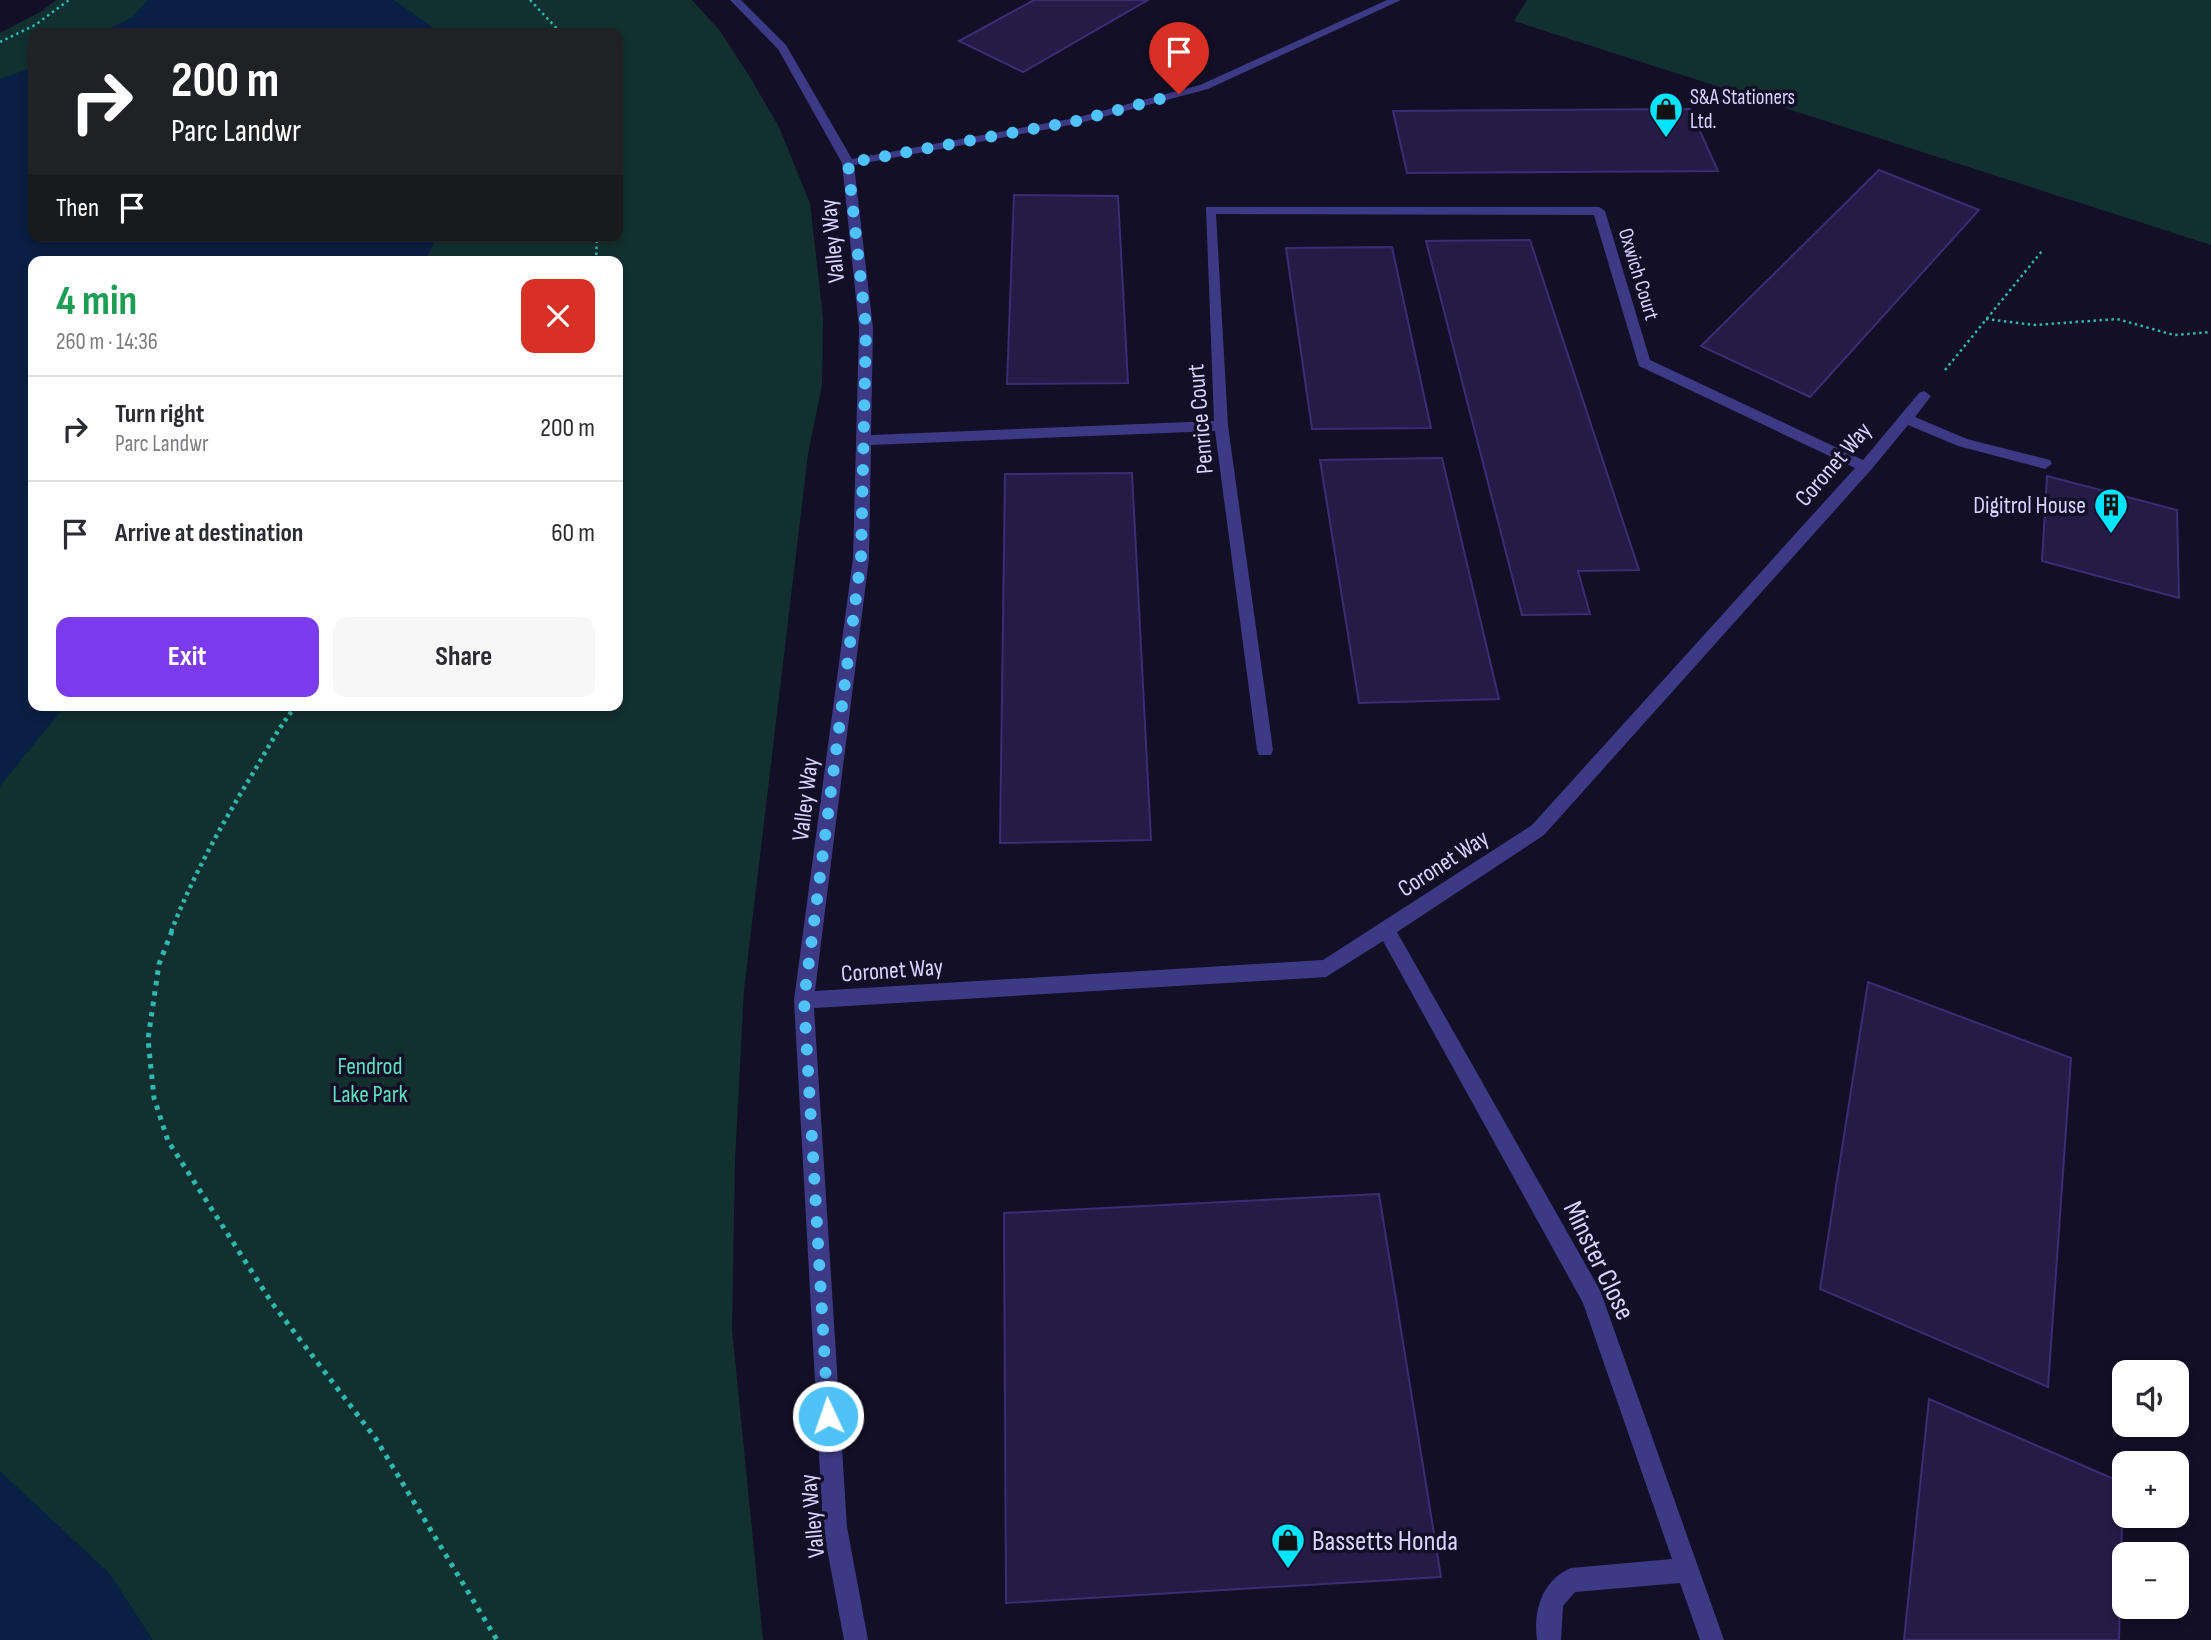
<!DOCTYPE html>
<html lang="en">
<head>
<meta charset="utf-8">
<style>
	body { margin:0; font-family:"Sofia Sans Condensed",sans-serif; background:#f7f7f7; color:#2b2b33; height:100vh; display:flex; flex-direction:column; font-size:26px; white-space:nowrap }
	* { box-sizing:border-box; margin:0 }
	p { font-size:23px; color:#7c7c81 }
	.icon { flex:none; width:38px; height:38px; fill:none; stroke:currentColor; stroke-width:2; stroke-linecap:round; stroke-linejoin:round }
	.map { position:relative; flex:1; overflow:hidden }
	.panel { position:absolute; left:28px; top:256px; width:595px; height:455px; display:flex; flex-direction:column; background:#fff; border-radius:14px; box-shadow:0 4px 10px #0003 }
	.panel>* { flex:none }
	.banner { position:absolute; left:28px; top:28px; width:595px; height:214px; border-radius:14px; box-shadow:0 4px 10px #0003; background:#202124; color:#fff; overflow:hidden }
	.controls { position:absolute; left:2112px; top:1360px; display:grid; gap:14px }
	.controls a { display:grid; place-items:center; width:77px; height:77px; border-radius:14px; background:#fff; box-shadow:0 4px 10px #0003; font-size:35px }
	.pin { position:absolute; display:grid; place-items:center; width:60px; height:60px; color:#fff; margin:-72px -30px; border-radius:50% 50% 50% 0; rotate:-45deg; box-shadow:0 0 7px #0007 }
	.pin .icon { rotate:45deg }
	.me { position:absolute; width:77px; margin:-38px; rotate:357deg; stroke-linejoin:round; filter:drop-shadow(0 0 5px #0008) }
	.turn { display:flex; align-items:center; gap:24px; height:147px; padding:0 28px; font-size:32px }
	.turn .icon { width:91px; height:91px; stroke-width:2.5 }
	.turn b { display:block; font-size:49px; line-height:60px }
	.then { display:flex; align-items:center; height:66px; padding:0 28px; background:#0003; gap:14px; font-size:26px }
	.round { display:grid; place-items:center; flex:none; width:74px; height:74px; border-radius:14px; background:#f7f7f7 }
	.head { display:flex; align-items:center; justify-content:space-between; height:119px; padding:0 28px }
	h1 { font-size:42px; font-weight:700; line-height:52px; color:#1e9e55 }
	.primary-button { display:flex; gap:14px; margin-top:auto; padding:14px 28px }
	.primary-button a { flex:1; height:80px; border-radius:14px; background:#7c3aed; color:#fff; font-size:28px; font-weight:700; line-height:80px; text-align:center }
	.primary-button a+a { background:#f7f7f7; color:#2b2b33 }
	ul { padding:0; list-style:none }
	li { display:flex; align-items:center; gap:21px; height:105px; padding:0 28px; border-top:2px solid #e1e1e2 }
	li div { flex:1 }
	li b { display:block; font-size:26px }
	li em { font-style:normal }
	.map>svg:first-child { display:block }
</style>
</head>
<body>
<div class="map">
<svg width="2211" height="1640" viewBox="0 0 2211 1640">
	<rect width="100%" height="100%" fill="#130f26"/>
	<path fill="#12302f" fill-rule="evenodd" d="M56 0H692L720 31 748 74 779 127 810 203 823 317 822 385 808 454 744 990 735 1160 732 1329 763 1640H0V33L42 11ZM33 33H618V236H33ZM33 261H618V705H33Z
		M1527 0H2211V245L1514 21Z"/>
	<path fill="#0a1f44" d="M147 0H394L441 33H101L133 17Z
		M33 67V236H437L426 261H33V705H66L0 786V79Z
		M0 1471 109 1573 153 1640H0Z"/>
	<path fill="#241b47" stroke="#3b2d73" stroke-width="2" d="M1034 0H1148L1023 72 959 41Z
		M1690 109 1718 171 1407 173 1393 111Z
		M1879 170 1979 210 1810 397 1701 346Z
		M1014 195 1118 196 1128 383 1007 384Z
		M1530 240 1639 570 1578 571 1590 614 1522 615 1426 241Z
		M1392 247 1431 428 1312 429 1286 248Z
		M1442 458 1499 699 1359 703 1320 460Z
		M1132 473 1151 840 1000 843 1005 474Z
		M2047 476 2177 510 2179 598 2042 561Z
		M1868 982 2071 1058 2048 1387 1820 1289Z
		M1379 1194 1441 1577 1006 1603 1004 1213Z
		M1929 1399 2123 1483 2119 1640H1904Z"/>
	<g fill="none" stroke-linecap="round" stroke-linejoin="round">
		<path stroke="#2fb8b0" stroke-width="2.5" stroke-dasharray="2.5 3.5" stroke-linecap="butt" d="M530 0 561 33
			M0 42 35 25 69 0
			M596 261 597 236
			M1986 319 2035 325 2117 319 2174 335 2211 332
			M1945 370 2042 251"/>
		<path stroke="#2fb8b0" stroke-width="4.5" stroke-dasharray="3.5 4.5" stroke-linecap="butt" d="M171 932C192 877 222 824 253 773 267 750 279 726 297 705"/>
		<path stroke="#2fb8b0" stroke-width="5" stroke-dasharray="4.5 6" stroke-linecap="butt" d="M172 931 159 964 148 1039 154 1098 168 1141 272 1303 376 1439 497 1640"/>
		<path fill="#3d3a85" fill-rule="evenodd" d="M730 0H741L786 45 852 159 1075 118 1200 85 1387 0H1401L1208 89 1076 124 854 165 873 328 871 435 1214 421 1206 207H1599L1605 211 1650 360 1863 460 1919 393 1924 391 1931 396 1915 417 1967 439 2050 460 2052 464 2045 469 1958 446 1908 425 1870 471 1544 835 1397 932 1600 1290 1724 1640H1700L1680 1583 1575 1592 1563 1606 1561 1640H1537C1533 1611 1542 1580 1571 1568L1672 1559 1583 1303 1383 941 1326 977 814 1008 847 1527 868 1640H844L823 1527 794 1000 853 558 859 328 842 163 778 49ZM1216 214 1594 215 1639 366 1855 468 1532 825 1323 960 815 991 869 558 871 445 1215 431 1257 750 1259 755H1271L1273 750 1228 426Z"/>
	</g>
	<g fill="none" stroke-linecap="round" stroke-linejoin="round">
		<path stroke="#4fc3f7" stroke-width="12" stroke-dasharray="0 21.6" d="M828 1416 804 1000 861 558 866 328 848 163 1076 121 1179 94"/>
	</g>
	<defs>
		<g id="shop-pin" transform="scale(1.75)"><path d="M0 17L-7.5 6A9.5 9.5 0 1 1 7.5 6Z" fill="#00e5ff" stroke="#130f26"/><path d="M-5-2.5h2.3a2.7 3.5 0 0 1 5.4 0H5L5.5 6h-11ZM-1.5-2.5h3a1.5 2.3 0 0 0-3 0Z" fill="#111"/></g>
		<g id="building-pin" transform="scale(1.75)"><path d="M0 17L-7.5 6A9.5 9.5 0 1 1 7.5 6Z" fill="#00e5ff" stroke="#130f26"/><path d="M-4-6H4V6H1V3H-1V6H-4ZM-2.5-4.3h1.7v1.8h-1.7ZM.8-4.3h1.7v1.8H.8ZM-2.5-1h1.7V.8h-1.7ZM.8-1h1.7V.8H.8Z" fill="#111"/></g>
	</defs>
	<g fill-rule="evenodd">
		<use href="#shop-pin" x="1666" y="109"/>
		<use href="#building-pin" x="2111" y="505"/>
		<use href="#shop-pin" x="1288" y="1540"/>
	</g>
	<g text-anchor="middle" stroke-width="7" stroke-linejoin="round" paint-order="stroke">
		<g font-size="21" fill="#d9d4ff" stroke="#130f26" text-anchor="start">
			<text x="1690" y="104">S&amp;A Stationers<tspan x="1690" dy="24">Ltd.</tspan></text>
		</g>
		<g font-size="21" fill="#d9d4ff" stroke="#130f26">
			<text transform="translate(1639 274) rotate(73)" y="7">Oxwich Court</text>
		</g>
		<g font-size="24" fill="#d9d4ff" stroke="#130f26">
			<text transform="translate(832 241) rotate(-96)" y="8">Valley Way</text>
			<text transform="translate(1200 419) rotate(-95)" y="8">Penrice Court</text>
			<text transform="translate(1833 464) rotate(-49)" y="8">Coronet Way</text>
			<text transform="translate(805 799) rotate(-83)" y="8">Valley Way</text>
			<text transform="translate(1443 863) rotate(-33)" y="8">Coronet Way</text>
			<text transform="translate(892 970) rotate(-4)" y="8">Coronet Way</text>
			<text transform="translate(812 1516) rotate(-96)" y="8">Valley Way</text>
		</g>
		<g font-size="24" fill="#d9d4ff" stroke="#130f26" text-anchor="end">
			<text x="2086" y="513">Digitrol House</text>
		</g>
		<g font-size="24" fill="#5fe0c0" stroke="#130f26">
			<text x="370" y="1074">Fendrod<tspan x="370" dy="28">Lake Park</tspan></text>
		</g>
		<g font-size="28" fill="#d9d4ff" stroke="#130f26">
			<text transform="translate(1600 1260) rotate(64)" y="10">Minster Close</text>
		</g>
		<g font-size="28" fill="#d9d4ff" stroke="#130f26" text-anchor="start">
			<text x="1312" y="1550">Bassetts Honda</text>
		</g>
	</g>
</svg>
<div class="controls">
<a><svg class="icon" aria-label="sound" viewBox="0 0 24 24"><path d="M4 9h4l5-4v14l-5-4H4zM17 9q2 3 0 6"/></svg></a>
<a>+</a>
<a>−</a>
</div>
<div class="pin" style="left:1179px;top:94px;background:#d93025"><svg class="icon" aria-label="arrive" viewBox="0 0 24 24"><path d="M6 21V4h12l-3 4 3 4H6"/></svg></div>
<svg class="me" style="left:828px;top:1416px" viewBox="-20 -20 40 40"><circle r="17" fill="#4fc3f7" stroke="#fff" stroke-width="3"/><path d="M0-11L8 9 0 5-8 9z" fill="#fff"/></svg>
<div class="banner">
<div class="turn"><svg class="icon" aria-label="right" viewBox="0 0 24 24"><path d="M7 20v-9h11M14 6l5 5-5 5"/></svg><div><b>200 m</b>Parc Landwr</div></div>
<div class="then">Then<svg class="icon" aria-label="arrive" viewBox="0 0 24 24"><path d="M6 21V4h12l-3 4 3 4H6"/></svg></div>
</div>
<section class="panel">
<div class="head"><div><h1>4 min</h1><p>260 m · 14:36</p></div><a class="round" style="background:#d93025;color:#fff"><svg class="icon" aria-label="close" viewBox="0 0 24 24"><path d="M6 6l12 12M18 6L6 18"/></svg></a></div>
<ul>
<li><svg class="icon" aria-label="right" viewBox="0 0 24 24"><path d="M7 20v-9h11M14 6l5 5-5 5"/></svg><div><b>Turn right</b><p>Parc Landwr</p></div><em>200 m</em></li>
<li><svg class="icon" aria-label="arrive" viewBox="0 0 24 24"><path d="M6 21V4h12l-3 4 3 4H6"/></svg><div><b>Arrive at destination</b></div><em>60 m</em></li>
</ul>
<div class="primary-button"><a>Exit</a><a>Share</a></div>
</section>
</div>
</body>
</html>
